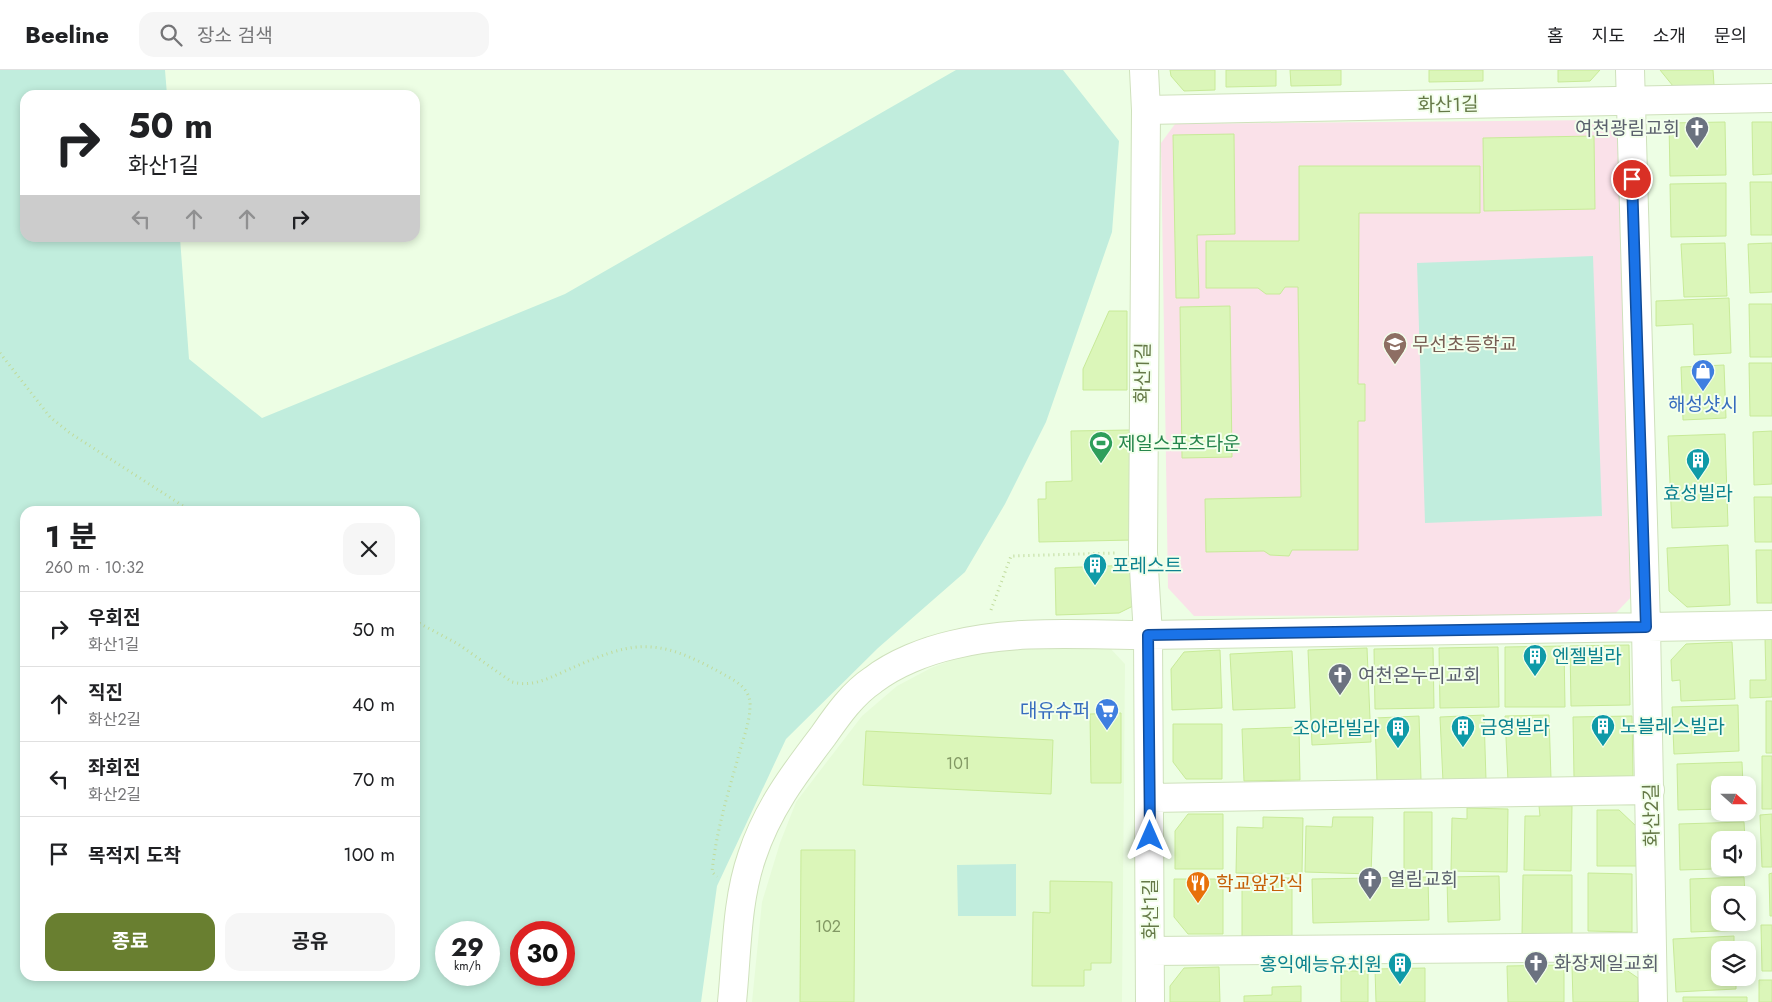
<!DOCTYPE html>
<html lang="ko">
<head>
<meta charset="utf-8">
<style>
	body { margin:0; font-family:Jost,"Noto Sans KR",sans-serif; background:#f6f6f6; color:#202124; height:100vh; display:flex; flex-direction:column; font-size:19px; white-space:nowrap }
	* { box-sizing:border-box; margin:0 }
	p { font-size:16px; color:#757577 }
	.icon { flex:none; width:28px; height:28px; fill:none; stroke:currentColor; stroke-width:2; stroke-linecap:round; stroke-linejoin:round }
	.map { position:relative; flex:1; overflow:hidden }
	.details { position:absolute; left:20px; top:436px; width:400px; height:475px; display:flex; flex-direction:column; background:#fff; border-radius:15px; box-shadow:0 2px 8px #0003 }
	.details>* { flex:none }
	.guide { position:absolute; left:20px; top:20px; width:400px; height:152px; border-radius:15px; box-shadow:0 2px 8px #0003; background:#fff; color:#202124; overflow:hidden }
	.needle { width:32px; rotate:111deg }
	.controls { position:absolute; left:1711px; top:706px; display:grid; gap:10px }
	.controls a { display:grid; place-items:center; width:45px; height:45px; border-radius:10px; background:#fff; box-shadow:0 2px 8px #0003; font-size:25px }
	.speed { position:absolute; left:435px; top:851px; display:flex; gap:10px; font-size:25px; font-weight:700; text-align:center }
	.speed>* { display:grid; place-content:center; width:65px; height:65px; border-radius:50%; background:#fff; box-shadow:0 2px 8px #0003; line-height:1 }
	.speed small { font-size:12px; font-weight:400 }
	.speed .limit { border:8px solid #d22; background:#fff; color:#111 }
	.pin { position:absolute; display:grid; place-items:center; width:42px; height:42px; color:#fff; margin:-21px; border:2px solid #fff; border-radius:50%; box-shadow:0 1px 5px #0007 }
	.me { position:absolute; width:55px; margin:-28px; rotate:0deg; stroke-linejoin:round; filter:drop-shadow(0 0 4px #0008) }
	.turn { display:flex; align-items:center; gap:18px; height:105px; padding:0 25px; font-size:22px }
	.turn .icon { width:65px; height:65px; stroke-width:2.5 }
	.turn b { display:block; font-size:35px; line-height:42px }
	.lanes { display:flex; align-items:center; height:48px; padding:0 25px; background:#0003; justify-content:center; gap:25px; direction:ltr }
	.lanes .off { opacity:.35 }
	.round { display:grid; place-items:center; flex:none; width:52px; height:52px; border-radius:15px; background:#f6f6f6 }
	.headline { display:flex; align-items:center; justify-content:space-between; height:85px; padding:0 25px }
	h1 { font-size:30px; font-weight:700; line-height:38px }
	.primary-button { display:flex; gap:10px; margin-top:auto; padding:10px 25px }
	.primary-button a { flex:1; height:58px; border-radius:15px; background:#697f30; color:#fff; font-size:20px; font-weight:700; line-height:58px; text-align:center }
	.primary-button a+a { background:#f6f6f6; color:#202124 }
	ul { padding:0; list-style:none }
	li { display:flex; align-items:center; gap:15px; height:75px; padding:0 25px; border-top:1px solid #e0e0e0 }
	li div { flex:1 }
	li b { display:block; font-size:19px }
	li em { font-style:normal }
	header { display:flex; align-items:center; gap:30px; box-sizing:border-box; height:70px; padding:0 25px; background:#fff; border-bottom:1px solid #e0e0e0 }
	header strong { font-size:24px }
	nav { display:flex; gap:28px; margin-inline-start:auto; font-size:18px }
	.search { width:350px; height:45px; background:#f6f6f6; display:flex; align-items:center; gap:12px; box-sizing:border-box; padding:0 18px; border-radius:15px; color:#757577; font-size:19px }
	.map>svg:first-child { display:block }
</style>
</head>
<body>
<header>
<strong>Beeline</strong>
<div class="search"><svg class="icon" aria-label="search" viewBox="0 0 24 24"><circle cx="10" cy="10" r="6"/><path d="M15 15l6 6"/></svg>장소 검색</div>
<nav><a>홈</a><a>지도</a><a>소개</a><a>문의</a></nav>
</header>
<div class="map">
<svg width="1772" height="932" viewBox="0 0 1772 932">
	<rect width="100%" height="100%" fill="#edfee4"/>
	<path fill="#e6fbd8" d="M1109 577 1125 594 1122 932H752L762 832 780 773 796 732 862 646 897 616 931 598 984 578Z"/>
	<path fill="#fae1e9" d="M1599 50 1620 69 1634 524 1614 545 1194 546 1168 518 1161 73 1175 54Z"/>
	<path fill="#c1eddd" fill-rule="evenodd" d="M0 0H165L167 25H25V168H180L189 289 262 348 565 224 956 0H1063L1119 71 1112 162 1046 352 1005 434 965 502 878 578 786 669 717 816 701 932H0ZM25 441H415V906H25ZM446 862H489V905H446ZM521 862H564V905H521Z
		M1593 186 1602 446 1425 453 1417 193Z
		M1016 794V846H958L957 795Z"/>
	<path fill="#dbf6b9" stroke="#c8ea98" d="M1170 0H1215V20L1184 21 1171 6Z
		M1226 0H1276V16L1226 17Z
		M1290 0H1341V15L1291 16Z
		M1429 0H1483V11L1429 12Z
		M1558 0H1600L1590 11 1558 12Z
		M1660 0H1713L1714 15 1673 16Z
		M1725 52 1726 105 1670 106 1669 53Z
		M1752 52H1772V104L1753 105Z
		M1234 64 1235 164 1197 165 1199 228H1176L1173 65Z
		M1594 66 1595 139 1484 141 1483 68Z
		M1299 96H1480V143H1359L1358 314H1365V351H1358V480H1292L1289 486 1270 485 1264 481 1206 482 1205 429 1301 427 1298 217H1285L1280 224H1266L1258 218H1206V171H1299Z
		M1750 112H1772V165H1751Z
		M1726 113V166L1671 167 1670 114Z
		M1725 173 1727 226 1684 227 1681 174Z
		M1772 173V222L1750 223 1748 174Z
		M1729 228 1731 283 1694 285 1693 254 1656 256V231Z
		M1749 234H1772V287H1750Z
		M1230 236 1232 387 1182 388 1180 237Z
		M1109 241H1127V320H1083V299Z
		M1749 293H1772V346H1750Z
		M1724 295 1726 348 1683 350 1681 297Z
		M1130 360 1133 470 1039 472 1038 429H1046V412L1072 411 1071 361Z
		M1772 361V414L1754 415 1753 362Z
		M1725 364 1728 456 1672 458 1668 366Z
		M1754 427H1772V472H1755Z
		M1728 475 1730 535 1687 537 1669 521 1667 478Z
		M1756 480H1772V533H1757Z
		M1134 495 1135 535 1119 543 1056 545 1055 498Z
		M1765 568H1772V627L1750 628V610H1766Z
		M1732 572 1735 629 1681 631 1680 610 1672 611 1671 590 1686 574Z
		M1629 575 1630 635 1571 636 1570 576Z
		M1564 576 1565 637H1505V577Z
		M1498 577 1499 637 1440 638 1439 578Z
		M1367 578 1371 672 1312 675 1308 580Z
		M1433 578 1434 638 1375 639 1374 579Z
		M1220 580 1222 638 1172 640 1171 599 1184 582Z
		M1292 581 1295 638 1233 640 1230 584Z
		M1766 631H1772V683H1766Z
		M1738 635 1739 681 1674 684 1672 637Z
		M1121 643V713H1091L1090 644Z
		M1484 645 1486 710 1443 712 1440 647Z
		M1549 645 1551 709 1508 711 1505 646Z
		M1419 646 1421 710 1377 712 1375 648Z
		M1632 646 1633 706 1574 707 1573 647Z
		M1173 654H1222V709H1186L1173 692Z
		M1299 657 1300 710 1244 711 1242 659Z
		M866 661 1053 670 1051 724 863 715Z
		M1762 686H1772V739H1762Z
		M1742 692 1743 715H1720V739L1678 740 1677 694Z
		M1539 736H1572L1571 801 1524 800 1525 746H1540Z
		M1467 738 1508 739 1507 802 1451 801 1452 748 1467 749Z
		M1597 740H1619L1637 757V796H1597Z
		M1404 742H1432V802H1404Z
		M1188 744H1223V799H1175V761Z
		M1772 744V797H1762L1760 745Z
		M1263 747 1303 748 1302 804 1236 803 1237 757 1263 758Z
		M1333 747H1373L1371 804 1305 802 1306 756 1332 757Z
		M1744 752 1745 770H1720V798H1746L1680 800 1679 754Z
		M801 780H855L854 932H800Z
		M1588 803 1632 804V862L1588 861Z
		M1772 803V846H1770L1769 804Z
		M1523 805H1572V866L1522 865Z
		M1499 806 1500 850 1448 852 1447 807Z
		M1428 807 1429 850 1313 853 1312 809Z
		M1744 807 1745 825H1720V852H1746V860L1691 862 1690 809Z
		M1242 808H1292V868H1242Z
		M1174 809H1223V864H1188L1174 847Z
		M1050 811 1112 812 1111 893H1091V900H1084V916H1032L1033 842 1050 843Z
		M1761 855H1772V901H1762Z
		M1734 866V880H1720V908H1736V919L1676 922 1673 869Z
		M1564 895V932H1508L1507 896Z
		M1619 895 1638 908V932H1573L1572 896Z
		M1219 897 1220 932H1170V916L1184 898Z
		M1425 898V932H1376L1375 899Z
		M1341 901H1368V932H1341Z
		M1759 910H1772V932H1759Z
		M1301 916V932H1244V926L1272 925V917Z
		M1683 927H1747V932H1683Z"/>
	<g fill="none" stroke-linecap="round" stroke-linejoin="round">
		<g stroke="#cfe1bc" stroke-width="30">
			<path id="minor" d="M1144 0 1146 40 1143 482 1148 565 1150 932
				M1630 0 1646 557 1653 932
				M1146 40 1772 28
				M1150 728 1650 720
				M1150 881 1652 877
				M732 932C737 884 736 832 752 786 767 740 794 704 823 666 837 646 852 624 873 610 895 593 926 581 952 575 1015 559 1084 565 1148 565L1772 555"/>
		</g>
		<path stroke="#c0db9c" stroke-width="3" stroke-dasharray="1 4" stroke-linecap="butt" d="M0 283 50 347 70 363 191 441
			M991 540 1011 486 1115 483
			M415 551 458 574 512 612C531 617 545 610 563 602 632 571 654 565 723 604 736 611 751 619 750 636 750 653 742 671 738 688 727 726 716 763 712 802L717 807"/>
		<use href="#minor" stroke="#fff" stroke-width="28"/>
	</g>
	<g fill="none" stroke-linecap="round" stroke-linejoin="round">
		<g stroke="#114b97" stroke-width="12">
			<path id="route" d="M1150 766 1148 565 1646 557 1632 109"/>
		</g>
		<use href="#route" stroke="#1a73e8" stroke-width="9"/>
	</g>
	<defs>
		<g id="church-pin" transform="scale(1.25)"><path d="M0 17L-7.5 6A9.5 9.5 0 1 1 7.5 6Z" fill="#6b7280" stroke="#f3ffec"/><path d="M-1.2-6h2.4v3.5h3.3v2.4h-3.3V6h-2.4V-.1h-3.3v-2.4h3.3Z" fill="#fff"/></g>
		<g id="school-pin" transform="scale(1.25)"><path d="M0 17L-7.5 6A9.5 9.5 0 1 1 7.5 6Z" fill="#8d6e63" stroke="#f3ffec"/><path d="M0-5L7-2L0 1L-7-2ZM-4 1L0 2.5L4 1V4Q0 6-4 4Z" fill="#fff"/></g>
		<g id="shop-pin" transform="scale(1.25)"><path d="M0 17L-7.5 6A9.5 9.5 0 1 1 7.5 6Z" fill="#3f7fe0" stroke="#f3ffec"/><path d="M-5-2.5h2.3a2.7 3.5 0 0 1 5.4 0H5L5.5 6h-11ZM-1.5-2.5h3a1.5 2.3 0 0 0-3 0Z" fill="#fff"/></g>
		<g id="stadium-pin" transform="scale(1.25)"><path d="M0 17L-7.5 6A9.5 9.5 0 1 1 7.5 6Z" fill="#2e9e5b" stroke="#f3ffec"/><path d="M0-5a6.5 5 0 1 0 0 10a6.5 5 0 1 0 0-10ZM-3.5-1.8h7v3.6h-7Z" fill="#fff"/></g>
		<g id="building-pin" transform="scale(1.25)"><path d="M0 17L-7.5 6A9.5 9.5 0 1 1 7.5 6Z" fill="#0f9aa8" stroke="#f3ffec"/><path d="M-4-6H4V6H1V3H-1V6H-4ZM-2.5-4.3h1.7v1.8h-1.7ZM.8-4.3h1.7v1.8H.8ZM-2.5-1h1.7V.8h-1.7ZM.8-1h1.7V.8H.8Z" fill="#fff"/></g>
		<g id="supermarket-pin" transform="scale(1.25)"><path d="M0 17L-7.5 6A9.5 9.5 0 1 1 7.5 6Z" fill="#3f7fe0" stroke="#f3ffec"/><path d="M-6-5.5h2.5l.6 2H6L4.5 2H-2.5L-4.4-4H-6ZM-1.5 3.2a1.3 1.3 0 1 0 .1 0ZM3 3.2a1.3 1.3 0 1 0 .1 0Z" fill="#fff"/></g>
		<g id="restaurant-pin" transform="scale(1.25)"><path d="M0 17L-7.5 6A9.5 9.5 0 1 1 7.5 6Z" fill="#e8710a" stroke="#f3ffec"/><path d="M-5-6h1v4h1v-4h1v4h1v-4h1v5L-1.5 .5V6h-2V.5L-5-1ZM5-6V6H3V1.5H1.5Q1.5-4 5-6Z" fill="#fff"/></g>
	</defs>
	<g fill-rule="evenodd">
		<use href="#church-pin" x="1697" y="58"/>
		<use href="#school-pin" x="1395" y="274"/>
		<use href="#shop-pin" x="1703" y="301"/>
		<use href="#stadium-pin" x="1101" y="373"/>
		<use href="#building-pin" x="1698" y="390"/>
		<use href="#building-pin" x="1095" y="495"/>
		<use href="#building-pin" x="1535" y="586"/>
		<use href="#church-pin" x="1340" y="605"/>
		<use href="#supermarket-pin" x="1107" y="640"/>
		<use href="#building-pin" x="1603" y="656"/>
		<use href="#building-pin" x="1463" y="657"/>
		<use href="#building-pin" x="1398" y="658"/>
		<use href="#church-pin" x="1370" y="809"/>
		<use href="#restaurant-pin" x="1198" y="813"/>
		<use href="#church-pin" x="1536" y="893"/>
		<use href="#building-pin" x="1400" y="894"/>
	</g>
	<g text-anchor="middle" stroke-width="4" stroke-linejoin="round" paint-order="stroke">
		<g font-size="16" fill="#829864">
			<text x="958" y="699">101</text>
			<text x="828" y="862">102</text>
		</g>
		<g font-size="19" fill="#657947" stroke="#f3ffec">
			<text transform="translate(1448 34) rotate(-1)" y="7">화산1길</text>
			<text transform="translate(1142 303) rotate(-89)" y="7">화산1길</text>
			<text transform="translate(1651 745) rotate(-91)" y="7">화산2길</text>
			<text transform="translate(1150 839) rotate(-90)" y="7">화산1길</text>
		</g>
		<g font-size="19" fill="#5b616d" stroke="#f3ffec" text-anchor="start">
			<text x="1680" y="65" text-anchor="end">여천광림교회</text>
			<text x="1358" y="612">여천온누리교회</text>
			<text x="1388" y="816">열림교회</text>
			<text x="1554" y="900">화장제일교회</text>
		</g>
		<g font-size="19" fill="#785e54" stroke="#f3ffec" text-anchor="start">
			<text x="1412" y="281">무선초등학교</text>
		</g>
		<g font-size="19" fill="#366cbe" stroke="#f3ffec">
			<text x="1703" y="341">해성샷시</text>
			<text x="1090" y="647" text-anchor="end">대유슈퍼</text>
		</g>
		<g font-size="19" fill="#27864d" stroke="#f3ffec" text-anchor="start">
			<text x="1118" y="380">제일스포츠타운</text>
		</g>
		<g font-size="19" fill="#0d838f" stroke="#f3ffec" text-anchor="start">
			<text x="1698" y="430" text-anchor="middle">효성빌라</text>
			<text x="1112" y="502">포레스트</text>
			<text x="1552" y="593">엔젤빌라</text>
			<text x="1620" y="663">노블레스빌라</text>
			<text x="1480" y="664">금영빌라</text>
			<text x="1380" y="665" text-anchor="end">조아라빌라</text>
			<text x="1382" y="901" text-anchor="end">홍익예능유치원</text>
		</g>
		<g font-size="19" fill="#c56008" stroke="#f3ffec" text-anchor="start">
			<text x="1216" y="820">학교앞간식</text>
		</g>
	</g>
</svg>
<div class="controls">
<a><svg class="needle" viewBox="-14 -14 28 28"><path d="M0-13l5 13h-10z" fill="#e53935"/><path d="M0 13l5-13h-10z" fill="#757577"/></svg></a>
<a><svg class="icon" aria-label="sound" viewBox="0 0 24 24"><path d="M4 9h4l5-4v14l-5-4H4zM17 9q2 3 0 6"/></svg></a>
<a><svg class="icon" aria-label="search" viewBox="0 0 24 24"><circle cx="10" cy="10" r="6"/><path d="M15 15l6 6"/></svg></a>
<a><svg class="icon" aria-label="layers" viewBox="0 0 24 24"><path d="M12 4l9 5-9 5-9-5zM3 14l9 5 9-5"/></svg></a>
</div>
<div class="speed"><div>29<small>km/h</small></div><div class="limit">30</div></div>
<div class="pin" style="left:1632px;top:109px;background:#d93025"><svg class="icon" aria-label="arrive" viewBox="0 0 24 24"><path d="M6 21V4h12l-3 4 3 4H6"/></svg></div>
<svg class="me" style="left:1150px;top:766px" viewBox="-20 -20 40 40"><path d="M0-17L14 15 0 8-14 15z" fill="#1a73e8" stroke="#fff" stroke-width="4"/></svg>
<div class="guide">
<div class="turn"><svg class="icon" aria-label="right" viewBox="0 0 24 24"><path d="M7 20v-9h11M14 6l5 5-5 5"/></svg><div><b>50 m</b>화산1길</div></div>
<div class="lanes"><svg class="icon off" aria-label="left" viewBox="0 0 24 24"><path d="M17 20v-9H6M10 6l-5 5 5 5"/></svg><svg class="icon off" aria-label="ahead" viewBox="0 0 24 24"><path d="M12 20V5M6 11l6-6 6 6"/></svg><svg class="icon off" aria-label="ahead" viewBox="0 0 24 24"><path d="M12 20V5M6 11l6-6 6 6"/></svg><svg class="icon" aria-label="right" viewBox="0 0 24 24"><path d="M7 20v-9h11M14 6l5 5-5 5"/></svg></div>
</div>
<section class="details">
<div class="headline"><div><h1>1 분</h1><p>260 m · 10:32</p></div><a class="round"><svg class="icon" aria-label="close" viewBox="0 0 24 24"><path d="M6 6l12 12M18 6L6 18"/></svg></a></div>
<ul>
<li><svg class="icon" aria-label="right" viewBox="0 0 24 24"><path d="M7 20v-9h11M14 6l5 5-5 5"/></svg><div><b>우회전</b><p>화산1길</p></div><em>50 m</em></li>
<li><svg class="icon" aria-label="ahead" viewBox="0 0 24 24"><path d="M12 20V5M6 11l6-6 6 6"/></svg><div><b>직진</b><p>화산2길</p></div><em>40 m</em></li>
<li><svg class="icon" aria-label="left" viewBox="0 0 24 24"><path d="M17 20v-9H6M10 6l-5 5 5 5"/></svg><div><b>좌회전</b><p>화산2길</p></div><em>70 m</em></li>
<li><svg class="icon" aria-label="arrive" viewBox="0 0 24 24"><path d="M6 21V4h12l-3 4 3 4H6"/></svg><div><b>목적지 도착</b></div><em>100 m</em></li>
</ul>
<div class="primary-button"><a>종료</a><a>공유</a></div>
</section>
</div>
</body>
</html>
